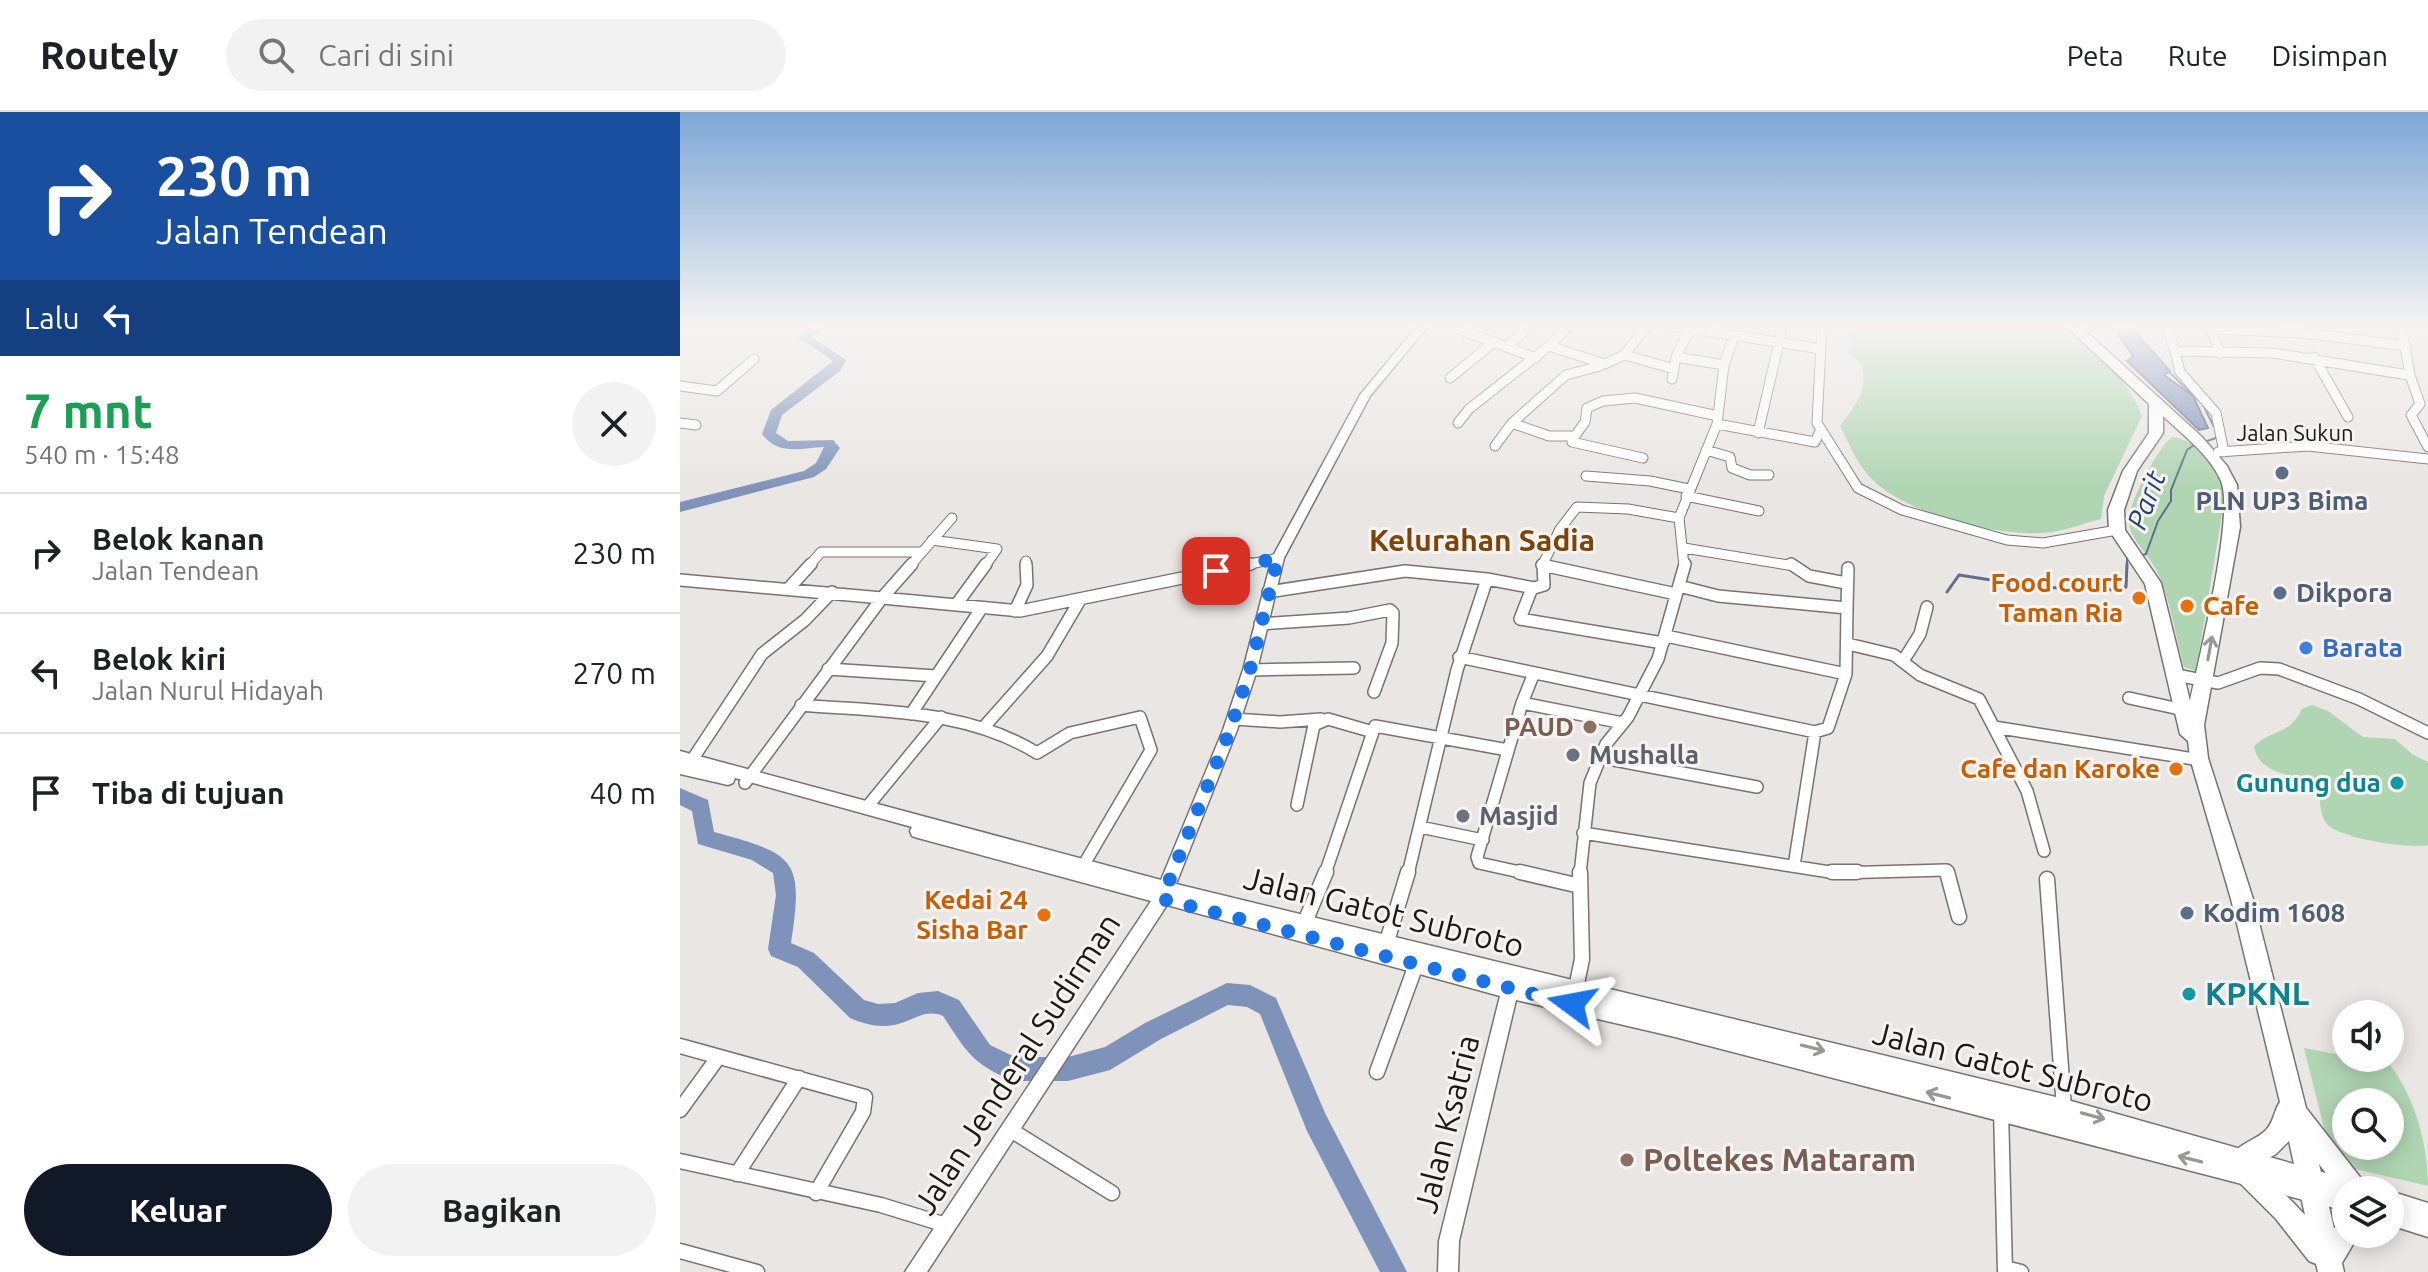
<!DOCTYPE html>
<html lang="id">
<head>
<meta charset="utf-8">
<style>
	body { margin:0; font-family:Ubuntu,sans-serif; background:#f2f2f2; color:#202124; height:100vh; display:flex; flex-direction:column; font-size:30px; white-space:nowrap }
	* { box-sizing:border-box; margin:0 }
	p { font-size:26px; color:#757577 }
	.icon { flex:none; width:44px; height:44px; fill:none; stroke:currentColor; stroke-width:2; stroke-linecap:round; stroke-linejoin:round }
	.map { position:relative; flex:1; overflow:hidden }
	.panel { display:flex; flex-direction:column; background:#fff; width:680px }
	.panel>* { flex:none }
	.banner { background:#1a4fa0; color:#fff; overflow:hidden }
	.tools { position:absolute; left:1652px; top:888px; display:grid; gap:16px }
	.tools a { display:grid; place-items:center; width:72px; height:72px; border-radius:50%; background:#fff; box-shadow:0 4px 20px #0003; font-size:40px }
	.pin { position:absolute; display:grid; place-items:center; width:68px; height:68px; color:#fff; margin:-34px; border-radius:16px; box-shadow:0 4px 12px #0006 }
	.me { position:absolute; width:88px; margin:-44px; rotate:283deg; stroke-linejoin:round; filter:drop-shadow(0 0 6px #0008) }
	.turn { display:flex; align-items:center; gap:28px; height:168px; padding:0 24px; font-size:36px }
	.turn .icon { width:104px; height:104px; stroke-width:2.5 }
	.turn b { display:block; font-size:56px; line-height:68px }
	.then { display:flex; align-items:center; height:76px; padding:0 24px; background:#0003; gap:16px; font-size:30px }
	.round { display:grid; place-items:center; flex:none; width:84px; height:84px; border-radius:42px; background:#f2f2f2 }
	.headline { display:flex; align-items:center; justify-content:space-between; height:136px; padding:0 24px }
	h1 { font-size:48px; font-weight:700; line-height:60px; color:#1e9e55 }
	.cta { display:flex; gap:16px; margin-top:auto; padding:16px 24px }
	.cta a { flex:1; height:92px; border-radius:48px; background:#111827; color:#fff; font-size:32px; font-weight:700; line-height:92px; text-align:center }
	.cta a+a { background:#f2f2f2; color:#202124 }
	ul { padding:0; list-style:none }
	li { display:flex; align-items:center; gap:24px; height:120px; padding:0 24px; border-top:2px solid #e0e0e0 }
	li div { flex:1 }
	li b { display:block; font-size:30px }
	li em { font-style:normal }
	header { display:flex; align-items:center; gap:48px; box-sizing:border-box; height:112px; padding:0 40px; background:#fff; border-bottom:2px solid #e0e0e0 }
	header strong { font-size:38px }
	nav { display:flex; gap:44px; margin-inline-start:auto; font-size:28px }
	.search { width:560px; height:72px; background:#f2f2f2; display:flex; align-items:center; gap:20px; box-sizing:border-box; padding:0 28px; border-radius:44px; color:#757577; font-size:30px }
	main { display:flex; flex:1; min-height:0 }
	.map>svg:first-child { display:block }
</style>
</head>
<body>
<header>
<strong>Routely</strong>
<div class="search"><svg class="icon" aria-label="search" viewBox="0 0 24 24"><circle cx="10" cy="10" r="6"/><path d="M15 15l6 6"/></svg>Cari di sini</div>
<nav><a>Peta</a><a>Rute</a><a>Disimpan</a></nav>
</header>
<main>
<section class="panel">
<div class="banner">
<div class="turn"><svg class="icon" aria-label="right" viewBox="0 0 24 24"><path d="M7 20v-9h11M14 6l5 5-5 5"/></svg><div><b>230 m</b>Jalan Tendean</div></div>
<div class="then">Lalu<svg class="icon" aria-label="left" viewBox="0 0 24 24"><path d="M17 20v-9H6M10 6l-5 5 5 5"/></svg></div>
</div>
<div class="headline"><div><h1>7 mnt</h1><p>540 m · 15:48</p></div><a class="round"><svg class="icon" aria-label="close" viewBox="0 0 24 24"><path d="M6 6l12 12M18 6L6 18"/></svg></a></div>
<ul>
<li><svg class="icon" aria-label="right" viewBox="0 0 24 24"><path d="M7 20v-9h11M14 6l5 5-5 5"/></svg><div><b>Belok kanan</b><p>Jalan Tendean</p></div><em>230 m</em></li>
<li><svg class="icon" aria-label="left" viewBox="0 0 24 24"><path d="M17 20v-9H6M10 6l-5 5 5 5"/></svg><div><b>Belok kiri</b><p>Jalan Nurul Hidayah</p></div><em>270 m</em></li>
<li><svg class="icon" aria-label="arrive" viewBox="0 0 24 24"><path d="M6 21V4h12l-3 4 3 4H6"/></svg><div><b>Tiba di tujuan</b></div><em>40 m</em></li>
</ul>
<div class="cta"><a>Keluar</a><a>Bagikan</a></div>
</section>
<div class="map">
<svg width="1748" height="1160" viewBox="0 0 1748 1160">
	<rect width="100%" height="100%" fill="#eae6e4"/>
	<path fill="#b0d5b3" fill-rule="evenodd" d="M1171 213H1388C1417 241 1448 266 1462 304L1424 384 1421 407C1405 411 1389 417 1373 420 1322 427 1214 401 1184 358 1174 345 1168 329 1160 314 1174 296 1190 276 1181 252L1168 241Z
		M1492 325C1519 327 1536 356 1546 379L1516 559 1504 555C1496 526 1489 479 1474 454 1466 439 1447 424 1449 406 1450 389 1479 334 1492 325Z
		M1632 593 1648 599 1683 625 1715 627 1732 642 1748 650V733C1729 737 1665 727 1649 714 1641 708 1639 689 1640 680 1621 658 1580 668 1574 634 1594 616 1609 624 1622 597Z
		M1624 936 1709 952C1735 984 1748 1033 1748 1074L1671 1056 1649 1036ZM1666 990H1710V1034H1666Z"/>
	<path fill="#7f93ba" stroke="#616e89" stroke-width="2" d="M1439 213H1449L1490 259 1484 263 1513 284 1528 316 1519 318 1447 249 1453 244 1439 224Z"/>
	<g fill="none" stroke-linecap="round" stroke-linejoin="round">
		<path stroke="#616e89" stroke-width="2" d="M1486 257 1518 288
			M1523 293 1534 315
			M1524 330 1536 326 1537 322
			M1459 444 1466 442 1478 409 1491 389V378L1507 338 1517 331
			M1447 454V447L1452 445"/>
		<path stroke="#616e89" stroke-width="3" d="M1267 480 1279 463 1355 475 1438 478 1446 475 1447 452"/>
		<path fill="#7f93ba" fill-rule="evenodd" d="M132 213H147L132 225 166 248 160 259 102 303 96 321 108 329 153 328 160 336 146 357 134 365 0 400V390L124 359 136 351 144 335C120 336 99 344 82 322L91 298 153 249 118 225Z
			M0 676 28 688 34 720C115 742 124 746 111 831L134 841 184 888 198 892 215 891 238 881 258 879 279 888 310 933 335 945H388L425 935 465 911 547 871 570 873 596 886 645 1001 727 1160H700L627 1019 580 902 567 895 548 893 481 927 430 958 388 969H333C291 951 287 940 263 904 245 896 231 910 214 913 199 916 184 912 170 906L118 855 91 844 88 837 96 783 93 761 72 748 18 732 12 699 0 693Z"/>
		<g stroke="#777371" stroke-width="11">
			<path id="minor-far2" d="M767 213 856 246
				M987 213 1141 237
				M1142 213 1137 311 1178 376 1222 398 1327 428 1363 431 1437 418
				M1486 213 1495 239
				M1721 213 1730 263 1740 292 1731 303 1748 335
				M869 234 890 213
				M827 235 851 213
				M1540 241 1531 217 1624 221 1726 234
				M945 243 994 257
				M996 245 1044 253
				M1634 245 1668 305
				M770 266 814 230
				M992 267 996 245 1010 217
				M0 274 37 279 74 247
				M0 311 16 313
				M778 311 789 297 869 234 925 252 944 243 968 213
				M832 311 886 263 920 254
				M1037 312 1135 330 1140 319
				M1078 321 1103 213
				M895 324 892 330 963 346
				M815 334 832 311 869 324H895L905 310 907 296 923 289 955 286 1038 304
				M1026 338 1050 345 1052 356 1070 363H1089
				M1538 340 1628 334 1748 347
				M1544 340 1536 301 1500 260 1495 239 1593 241 1728 263
				M906 364 970 369 1009 377
				M1006 384 1079 399
				M252 428 317 437 305 454
				M1004 436 1114 454
				M346 449V454
				M862 453 865 454
				M129 454 141 440H242
				M230 454 272 406
				M561 454 598 446
				M862 454 880 417 897 395 948 397 999 406
				M1004 454 999 406 1037 312 1044 253 1054 224"/>
		</g>
		<g stroke="#777371" stroke-width="14">
			<path id="minor-far1" d="M1111 452 1129 464 1166 471
				M862 453 996 482
				M0 468 202 486 232 452
				M109 476 131 452
				M852 476 840 507 983 531
				M588 480 725 459 807 467
				M276 493 306 452
				M1167 496 1168 456
				M335 499 347 473 346 452
				M580 512 669 506 710 498 713 501 712 531 694 580
				M986 524 1166 562
				M1168 532 1214 543 1240 563 1299 587 1347 679 1364 739
				M779 545 1135 620 1148 616 1166 562 1167 496 1038 484 999 474
				M1223 549 1240 522 1247 495
				M148 557 256 564
				M570 558 674 556
				M1496 563 1538 571 1580 556 1599 557 1679 587 1748 621
				M1449 586 1504 598
				M842 591 854 561
				M121 593C202 600 286 597 357 641L390 621 460 605 471 638 403 754
				M231 602 301 497
				M554 607 600 610 641 607
				M1314 615 1514 647
				M303 616 367 544 400 488
				M918 645 1077 675
				M12 648 82 542 125 508 152 480
				M65 671 202 486 340 499 571 452
				M617 693 634 613 648 607 693 620
				M187 695 261 605
				M740 715 803 728
				M903 721 1156 761 1266 758 1267 762
				M1114 754 1135 620
				M645 762 695 614 828 638
				M728 762 777 558 807 467 854 476 864 473 863 452
				M849 762 799 751 797 745 842 591 943 611
				M900 762 910 671 926 632 948 605 978 547 1005 452"/>
		</g>
		<g stroke="#777371" stroke-width="17">
			<path id="minor" d="M840 760 900 774
				M1152 760H1177
				M1267 760 1279 805
				M1367 767 1384 996
				M622 817 646 760
				M705 836 728 760
				M895 881 902 847 900 760
				M0 934 185 985 183 1000 136 1081
				M697 960 736 853
				M1321 997 1325 1160
				M0 998 37 947
				M329 1017 432 1081
				M0 1049 201 1093 266 1113
				M57 1062 119 966
				M0 1139 77 1160
				M1325 1156 1341 1160"/>
		</g>
		<g stroke="#777371" stroke-width="3">
			<path id="tertiary" d="M738 213H749L690 284 604 446 577 558 557 618 496 772 1384 987 1681 1071 1684 1078H1666V1099L991 924 836 888 779 1129 778 1160H758L759 1129 820 884 487 793 247 1160H225L471 789 238 726 232 724 230 719 232 715 55 666 53 671 48 673 0 662V639L481 768 543 618 563 558 592 446 680 283Z
				M1710 1079 1748 1091V1125L1710 1113Z"/>
		</g>
		<g stroke="#777371" stroke-width="3">
			<path id="trunk" d="M1385 213H1399L1521 324 1547 354 1557 373 1560 415 1524 613 1528 646 1573 787 1626 996 1683 1069 1687 1078H1666L1665 1087 1639 1052 1654 1116 1666 1109V1122H1679L1662 1151 1664 1160H1638L1636 1152 1629 1149 1596 1107 1560 1071 1556 1062 1559 1056 1551 1046C1558 1031 1575 1029 1586 1018 1594 1010 1594 998 1600 990L1551 787 1510 646 1508 629 1500 622 1465 472 1429 418 1428 398 1443 359 1469 321V292ZM1483 304C1503 323 1530 343 1541 369 1555 403 1519 546 1510 589L1481 471 1445 418 1444 398 1457 359 1483 321ZM1609 1029 1625 1103 1577 1053 1596 1042Z"/>
		</g>
		<use href="#minor-far2" stroke="#fff" stroke-width="9"/>
		<use href="#minor-far1" stroke="#fff" stroke-width="11"/>
		<use href="#minor" stroke="#fff" stroke-width="14"/>
		<use href="#tertiary" fill="#fff" fill-rule="evenodd"/>
		<use href="#trunk" fill="#fff" fill-rule="evenodd"/>
	</g>
	<defs><path id="oneway-shaft" d="M-6 0H5M1.5-3L5.5 0L1.5 3" fill="none" stroke-width="1.6" stroke-linecap="round" stroke-linejoin="round" transform="scale(2)"/></defs>
	<g stroke="#989897">
		<use href="#oneway-shaft" transform="translate(1530 536) rotate(-80)"/>
		<use href="#oneway-shaft" transform="translate(1133 936) rotate(14)"/>
		<use href="#oneway-shaft" transform="translate(1258 983) rotate(-166)"/>
		<use href="#oneway-shaft" transform="translate(1413 1004) rotate(15)"/>
		<use href="#oneway-shaft" transform="translate(1510 1047) rotate(-166)"/>
	</g>
	<linearGradient id="sky" x2="0" y2="1"><stop stop-color="#7ea7d6"/><stop offset="0.57" stop-color="#f6f4f3"/><stop offset="1" stop-color="#f6f4f3" stop-opacity="0"/></linearGradient>
	<rect width="1748" height="376" fill="url(#sky)"/>
	<g fill="none" stroke-linecap="round" stroke-linejoin="round">
		<path stroke="#1a73e8" stroke-width="14" stroke-dasharray="0 25.2" d="M536 459 598 446 570 558 550 618 482 787 892 892"/>
	</g>
	<g fill="#5c6f8a" stroke="#f7f3f1" stroke-width="3">
		<circle cx="1602" cy="361" r="8"/>
		<circle cx="1600" cy="481" r="8"/>
		<circle cx="1507" cy="801" r="8"/>
	</g>
	<g fill="#e8710a" stroke="#f7f3f1" stroke-width="3">
		<circle cx="1459" cy="486" r="8"/>
		<circle cx="1507" cy="494" r="8"/>
		<circle cx="1496" cy="657" r="8"/>
		<circle cx="364" cy="803" r="8"/>
	</g>
	<circle fill="#3f7fe0" stroke="#f7f3f1" stroke-width="3" cx="1626" cy="536" r="8"/>
	<g fill="#8d6e63" stroke="#f7f3f1" stroke-width="3">
		<circle cx="910" cy="615" r="8"/>
		<circle cx="947" cy="1048" r="8"/>
	</g>
	<g fill="#6b7280" stroke="#f7f3f1" stroke-width="3">
		<circle cx="893" cy="643" r="8"/>
		<circle cx="783" cy="704" r="8"/>
	</g>
	<g fill="#0f9aa8" stroke="#f7f3f1" stroke-width="3">
		<circle cx="1717" cy="671" r="8"/>
		<circle cx="1509" cy="882" r="8"/>
	</g>
	<g text-anchor="middle" stroke-width="6" stroke-linejoin="round" paint-order="stroke">
		<g font-size="22" fill="#1b1918" stroke="#f7f3f1">
			<text x="1615" y="329">Jalan Sukun</text>
		</g>
		<g font-size="26" font-weight="bold" fill="#4e5e75" stroke="#f7f3f1" text-anchor="start">
			<text x="1602" y="398" text-anchor="middle">PLN UP3 Bima</text>
			<text x="1616" y="490">Dikpora</text>
			<text x="1523" y="810">Kodim 1608</text>
		</g>
		<g font-size="26" font-weight="bold" fill="#c56008" stroke="#f7f3f1" text-anchor="end">
			<text x="1443" y="480">Food court<tspan x="1443" dy="30">Taman Ria</tspan></text>
			<text x="1523" y="503" text-anchor="start">Cafe</text>
			<text x="1480" y="666">Cafe dan Karoke</text>
			<text x="348" y="797">Kedai 24<tspan x="348" dy="30">Sisha Bar</tspan></text>
		</g>
		<g font-size="26" font-weight="bold" fill="#366cbe" stroke="#f7f3f1" text-anchor="start">
			<text x="1642" y="545">Barata</text>
		</g>
		<g font-size="26" font-weight="bold" fill="#785e54" stroke="#f7f3f1" text-anchor="end">
			<text x="894" y="624">PAUD</text>
		</g>
		<g font-size="26" font-weight="bold" fill="#5b616d" stroke="#f7f3f1" text-anchor="start">
			<text x="909" y="652">Mushalla</text>
			<text x="799" y="713">Masjid</text>
		</g>
		<g font-size="26" font-weight="bold" fill="#0d838f" stroke="#f7f3f1" text-anchor="end">
			<text x="1701" y="680">Gunung dua</text>
		</g>
		<g font-size="28" font-style="italic" fill="#263f72" stroke="#f7f3f1">
			<text transform="translate(1466 388) rotate(-69)" y="10">Parit</text>
		</g>
		<g font-size="30" font-weight="bold" fill="#7b4409" stroke="#f7f3f1">
			<text x="802" y="439">Kelurahan Sadia</text>
		</g>
		<g font-size="32" fill="#1b1918" stroke="#f7f3f1">
			<text transform="translate(704 800) rotate(14)" y="11">Jalan Gatot Subroto</text>
			<text transform="translate(337 952) rotate(-57)" y="11">Jalan Jenderal Sudirman</text>
			<text transform="translate(1333 955) rotate(14)" y="11">Jalan Gatot Subroto</text>
			<text transform="translate(767 1012) rotate(-76)" y="11">Jalan Ksatria</text>
		</g>
		<g font-size="32" font-weight="bold" fill="#0d838f" stroke="#f7f3f1" text-anchor="start">
			<text x="1525" y="893">KPKNL</text>
		</g>
		<g font-size="32" font-weight="bold" fill="#785e54" stroke="#f7f3f1" text-anchor="start">
			<text x="963" y="1059">Poltekes Mataram</text>
		</g>
	</g>
</svg>
<div class="tools">
<a><svg class="icon" aria-label="sound" viewBox="0 0 24 24"><path d="M4 9h4l5-4v14l-5-4H4zM17 9q2 3 0 6"/></svg></a>
<a><svg class="icon" aria-label="search" viewBox="0 0 24 24"><circle cx="10" cy="10" r="6"/><path d="M15 15l6 6"/></svg></a>
<a><svg class="icon" aria-label="layers" viewBox="0 0 24 24"><path d="M12 4l9 5-9 5-9-5zM3 14l9 5 9-5"/></svg></a>
</div>
<div class="pin" style="left:536px;top:459px;background:#d93025"><svg class="icon" aria-label="arrive" viewBox="0 0 24 24"><path d="M6 21V4h12l-3 4 3 4H6"/></svg></div>
<svg class="me" style="left:892px;top:892px" viewBox="-20 -20 40 40"><path d="M0-17L14 15 0 8-14 15z" fill="#1a73e8" stroke="#fff" stroke-width="4"/></svg>
</div>
</main>
</body>
</html>
